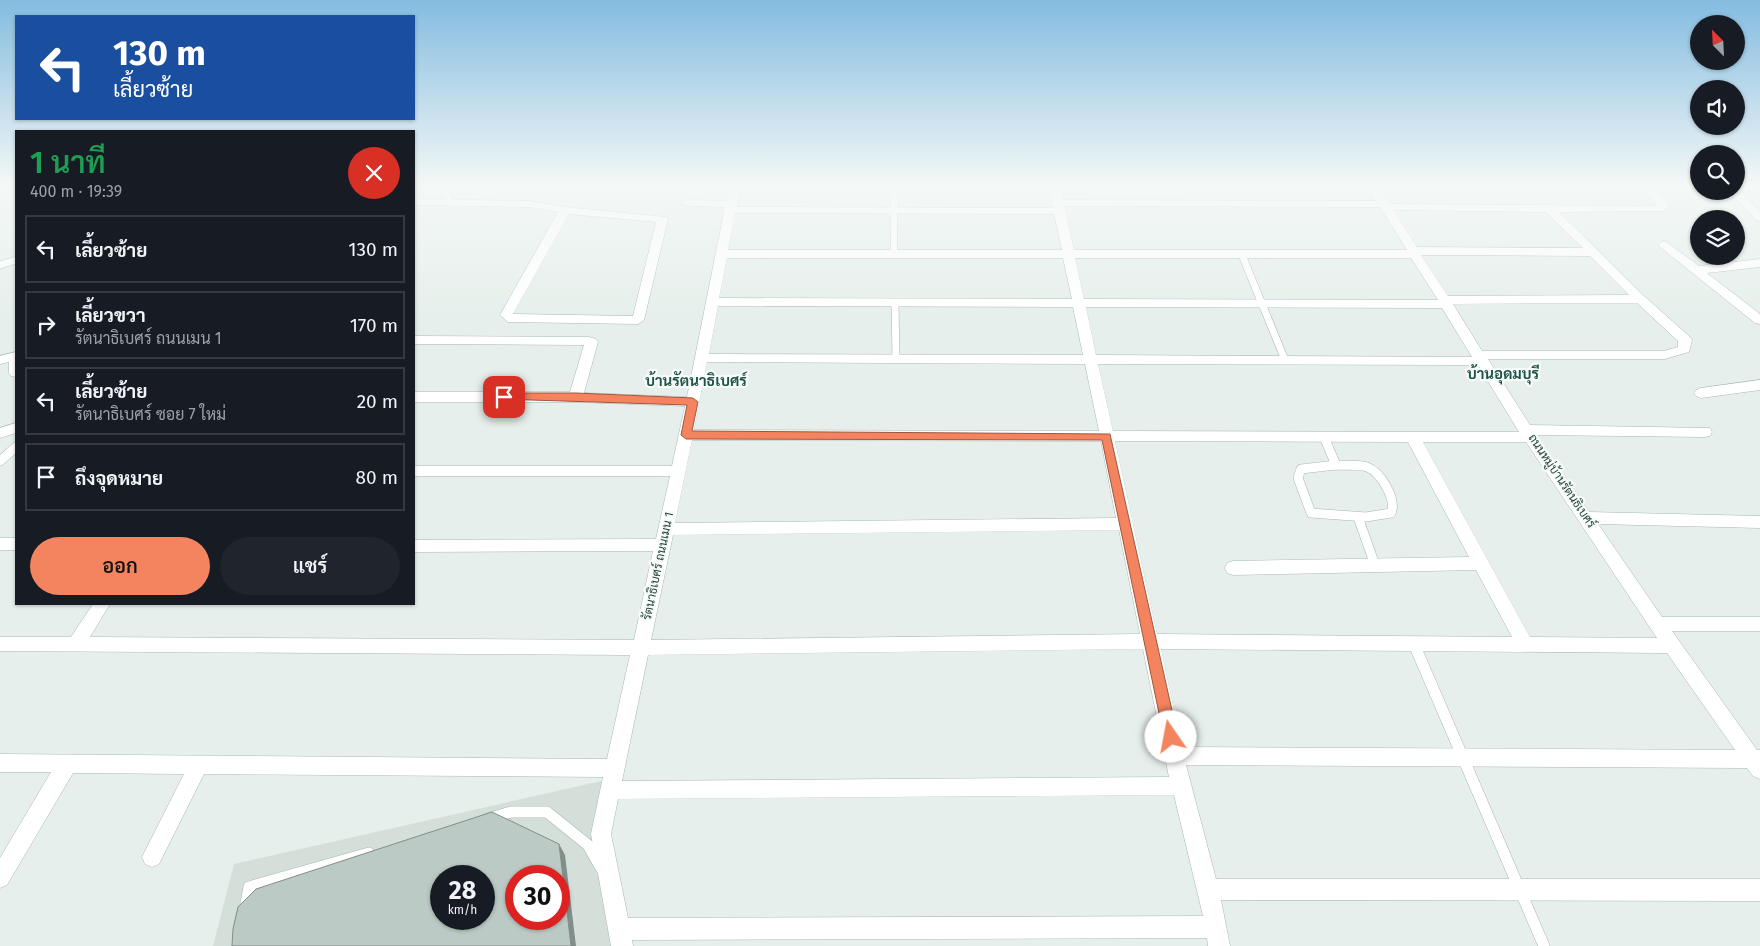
<!DOCTYPE html>
<html lang="th">
<head>
<meta charset="utf-8">
<style>
	body { margin:0; font-family:"Fira Sans",Sarabun,sans-serif; background:#20242c; color:#f1f3f6; height:100vh; display:flex; flex-direction:column; font-size:19px; white-space:nowrap }
	* { box-sizing:border-box; margin:0 }
	p { font-size:16px; color:#9ea1a6 }
	.icon { flex:none; width:28px; height:28px; fill:none; stroke:currentColor; stroke-width:2; stroke-linecap:round; stroke-linejoin:round }
	.map { position:relative; flex:1; overflow:hidden }
	.panel { position:absolute; left:15px; top:130px; width:400px; height:475px; display:flex; flex-direction:column; background:#171b24; border-radius:0px; box-shadow:0 1px 4px #0004 }
	.panel>* { flex:none }
	.guide { position:absolute; left:15px; top:15px; width:400px; height:105px; border-radius:0px; box-shadow:0 1px 4px #0004; background:#1a4fa0; color:#fff; overflow:hidden }
	.needle { width:32px; rotate:336deg }
	.tools { position:absolute; left:1690px; top:15px; display:grid; gap:10px }
	.tools a { display:grid; place-items:center; width:55px; height:55px; border-radius:50%; background:#171b24; box-shadow:0 1px 4px #0004; font-size:25px }
	.speed { position:absolute; left:430px; top:865px; display:flex; gap:10px; font-size:25px; font-weight:700; text-align:center }
	.speed>* { display:grid; place-content:center; width:65px; height:65px; border-radius:50%; background:#171b24; box-shadow:0 1px 4px #0004; line-height:1 }
	.speed small { font-size:12px; font-weight:400 }
	.speed .limit { border:8px solid #d22; background:#fff; color:#111 }
	.pin { position:absolute; display:grid; place-items:center; width:42px; height:42px; color:#fff; margin:-21px; border-radius:10px; box-shadow:0 2px 8px #0006 }
	.me { position:absolute; width:55px; margin:-28px; rotate:348deg; stroke-linejoin:round; filter:drop-shadow(0 0 4px #0008) }
	.turn { display:flex; align-items:center; gap:18px; height:105px; padding:0 15px; font-size:22px }
	.turn .icon { width:65px; height:65px; stroke-width:2.5 }
	.turn b { display:block; font-size:35px; line-height:42px }
	.round { display:grid; place-items:center; flex:none; width:52px; height:52px; border-radius:26px; background:#20242c }
	.head { display:flex; align-items:center; justify-content:space-between; height:85px; padding:0 15px }
	h1 { font-size:30px; font-weight:600; line-height:38px; color:#1e9e55 }
	.cta { display:flex; gap:10px; margin-top:auto; padding:10px 15px }
	.cta a { flex:1; height:58px; border-radius:30px; background:#f4845f; color:#111; font-size:20px; font-weight:600; line-height:58px; text-align:center }
	.cta a+a { background:#20242c; color:#f1f3f6 }
	ul { padding:0; list-style:none }
	li { display:flex; align-items:center; gap:15px; height:68px; margin:0 10px 8px; padding:0 5px; border:2px solid #363941; border-radius:0px }
	li div { flex:1 }
	li b { display:block; font-size:19px }
	li em { font-style:normal }
	.map>svg:first-child { display:block }
</style>
</head>
<body>
<div class="map">
<svg width="1760" height="946" viewBox="0 0 1760 946">
	<rect width="100%" height="100%" fill="#e6efeb"/>
	<path fill="#d4dfda" fill-rule="evenodd" d="M619 777 610 833 630 946H213L234 864ZM441 876H484V919H441ZM516 876H559V919H516Z"/>
	<g fill="none" stroke-linecap="round" stroke-linejoin="round">
		<g stroke="#a8b8b2" stroke-width="8">
			<path id="service-far2" d="M443 186 449 202
				M894 186V254
				M1242 255 1285 360
				M0 265 16 260
				M895 303 896 359"/>
		</g>
		<g stroke="#a8b8b2" stroke-width="10">
			<path id="service-far1" d="M1324 437 1336 465
				M0 461 16 447
				M1336 465C1346 466 1358 464 1367 467 1381 472 1397 500 1391 513L1366 517 1311 513 1298 478 1301 469Z
				M1358 517 1375 565"/>
		</g>
		<g stroke="#a8b8b2" stroke-width="12">
			<path id="service" d="M1414 644 1544 946
				M487 819 511 812H547L588 845 601 868
				M245 909 249 887 369 853"/>
		</g>
		<g stroke="#a8b8b2" stroke-width="1">
			<path id="minor" d="M730 186H740L737 207 1053 208 1049 186H1060L1062 200 1376 201 1367 186H1378L1389 204 1657 206 1643 186H1654L1670 206 1664 211 1559 212 1644 296 1690 337 1692 340 1689 352 1665 359H1488L1530 425 1710 428 1712 432 1710 436 1705 437 1536 435 1589 512 1760 516V528L1598 524 1662 617H1760V631H1672L1757 750H1760V779L1753 776 1747 768 1186 765 1216 879H1760V901L1221 900 1230 946H1208L1207 938 632 940 633 946H611L591 834 603 777 204 774 159 864 152 867 145 864 142 857 184 774 73 773 7 885 0 888V858L51 772H0V754L607 759 630 655 0 651V637H71L93 604H110L90 637 634 640 653 551 414 552V540L656 539 670 476H414V466H672L685 406 576 402H414V392H570L584 345 414 344V336L589 337 596 339 598 342 584 393 687 397 725 207 687 206 681 203 687 200 727 201ZM1064 206 1380 207 1407 250H1074ZM1393 210 1546 212 1583 248 1417 247ZM735 213 1054 214 1062 250H728ZM1421 255 1590 256 1629 295 1448 296ZM727 258H1063L1072 299 719 298ZM1075 258H1411L1438 300 1084 299ZM1637 303 1678 341V347L1664 351H1482L1453 304ZM718 306 1073 307 1083 355 709 354ZM1086 307 1442 308 1472 357 1096 355ZM707 362 1085 364 1099 431 694 430ZM1098 364 1478 365 1519 432 1113 431ZM692 440 1101 441 1116 518 675 523ZM1115 441 1408 442 1469 557 1233 561 1227 563 1225 568 1227 573 1233 575 1476 570 1512 637 1157 634ZM1423 442H1526L1657 638 1530 637ZM1119 530 1140 634 651 640 673 535ZM1143 649 1169 777 622 781 648 655ZM1161 649 1667 653 1735 750 1182 747ZM1174 795 1203 916 628 918 611 834 618 799Z
				M1736 188 1760 211V221L1756 220 1729 191H1736Z
				M414 199 529 201 565 207 666 217 668 219 644 320 638 324 508 322 500 315 558 212 529 207 414 205ZM569 214 656 222 633 316 513 314Z
				M1664 241 1668 243 1699 266 1760 259V267L1707 273 1760 314V324L1755 323 1660 247 1658 245 1660 243Z
				M16 352V377L11 376 9 373V362L0 364V356Z
				M1760 380V390L1701 398 1696 396 1694 393 1696 390 1701 388Z
				M16 423V433L0 438V428Z
				M0 538H16V550H0Z"/>
		</g>
		<use href="#service-far2" stroke="#fff" stroke-width="7"/>
		<use href="#service-far1" stroke="#fff" stroke-width="9"/>
		<use href="#service" stroke="#fff" stroke-width="11"/>
		<use href="#minor" fill="#fff" fill-rule="evenodd"/>
	</g>
	<path fill="#838d89" d="M559 844 565 855 576 946H571Z"/>
	<path fill="#bbcac4" stroke="#838d89" fill-rule="evenodd" d="M492 812 559 844 571 946H232L233 929 238 907 256 889ZM441 876H484V919H441ZM516 876H559V919H516Z"/>
	<linearGradient id="sky" x2="0" y2="1"><stop stop-color="#84bce0"/><stop offset="0.58" stop-color="#f4f8f6"/><stop offset="1" stop-color="#f4f8f6" stop-opacity="0"/></linearGradient>
	<rect width="1760" height="319" fill="url(#sky)"/>
	<path fill="#f4845f" stroke="#9f563e" d="M504 393H576L693 398 698 402 692 431 1110 434 1178 737 1176 742 1171 744 1166 742 1164 737 1102 440 686 439 681 435 687 405 500 399 499 397Z"/>
	<g text-anchor="middle" stroke-width="4.5" stroke-linejoin="round" paint-order="stroke">
		<g font-size="12" fill="#24423a" stroke="#f7fbf9">
			<text transform="translate(1562 481) rotate(56)" y="4">ถนนหมู่บ้านรัตนธิเบศร์</text>
			<text transform="translate(658 566) rotate(-78)" y="4">รัตนาธิเบศร์ ถนนเมน 1</text>
		</g>
		<g font-size="15" font-weight="bold" fill="#1f5548" stroke="#f7fbf9">
			<text x="1503" y="379">บ้านอุดมบุรี</text>
			<text x="696" y="386">บ้านรัตนาธิเบศร์</text>
		</g>
	</g>
</svg>
<div class="tools">
<a><svg class="needle" viewBox="-14 -14 28 28"><path d="M0-13l5 13h-10z" fill="#e53935"/><path d="M0 13l5-13h-10z" fill="#9ea1a6"/></svg></a>
<a><svg class="icon" aria-label="sound" viewBox="0 0 24 24"><path d="M4 9h4l5-4v14l-5-4H4zM17 9q2 3 0 6"/></svg></a>
<a><svg class="icon" aria-label="search" viewBox="0 0 24 24"><circle cx="10" cy="10" r="6"/><path d="M15 15l6 6"/></svg></a>
<a><svg class="icon" aria-label="layers" viewBox="0 0 24 24"><path d="M12 4l9 5-9 5-9-5zM3 14l9 5 9-5"/></svg></a>
</div>
<div class="speed"><div>28<small>km/h</small></div><div class="limit">30</div></div>
<div class="pin" style="left:504px;top:397px;background:#d93025"><svg class="icon" aria-label="arrive" viewBox="0 0 24 24"><path d="M6 21V4h12l-3 4 3 4H6"/></svg></div>
<svg class="me" style="left:1171px;top:737px" viewBox="-20 -20 40 40"><circle r="19" fill="#fff"/><path d="M0-13L10 11 0 6-10 11z" fill="#f4845f"/></svg>
<div class="guide">
<div class="turn"><svg class="icon" aria-label="left" viewBox="0 0 24 24"><path d="M17 20v-9H6M10 6l-5 5 5 5"/></svg><div><b>130 m</b>เลี้ยวซ้าย</div></div>
</div>
<section class="panel">
<div class="head"><div><h1>1 นาที</h1><p>400 m · 19:39</p></div><a class="round" style="background:#d93025;color:#fff"><svg class="icon" aria-label="close" viewBox="0 0 24 24"><path d="M6 6l12 12M18 6L6 18"/></svg></a></div>
<ul>
<li><svg class="icon" aria-label="left" viewBox="0 0 24 24"><path d="M17 20v-9H6M10 6l-5 5 5 5"/></svg><div><b>เลี้ยวซ้าย</b></div><em>130 m</em></li>
<li><svg class="icon" aria-label="right" viewBox="0 0 24 24"><path d="M7 20v-9h11M14 6l5 5-5 5"/></svg><div><b>เลี้ยวขวา</b><p>รัตนาธิเบศร์ ถนนเมน 1</p></div><em>170 m</em></li>
<li><svg class="icon" aria-label="left" viewBox="0 0 24 24"><path d="M17 20v-9H6M10 6l-5 5 5 5"/></svg><div><b>เลี้ยวซ้าย</b><p>รัตนาธิเบศร์ ซอย 7 ใหม่</p></div><em>20 m</em></li>
<li><svg class="icon" aria-label="arrive" viewBox="0 0 24 24"><path d="M6 21V4h12l-3 4 3 4H6"/></svg><div><b>ถึงจุดหมาย</b></div><em>80 m</em></li>
</ul>
<div class="cta"><a>ออก</a><a>แชร์</a></div>
</section>
</div>
</body>
</html>
